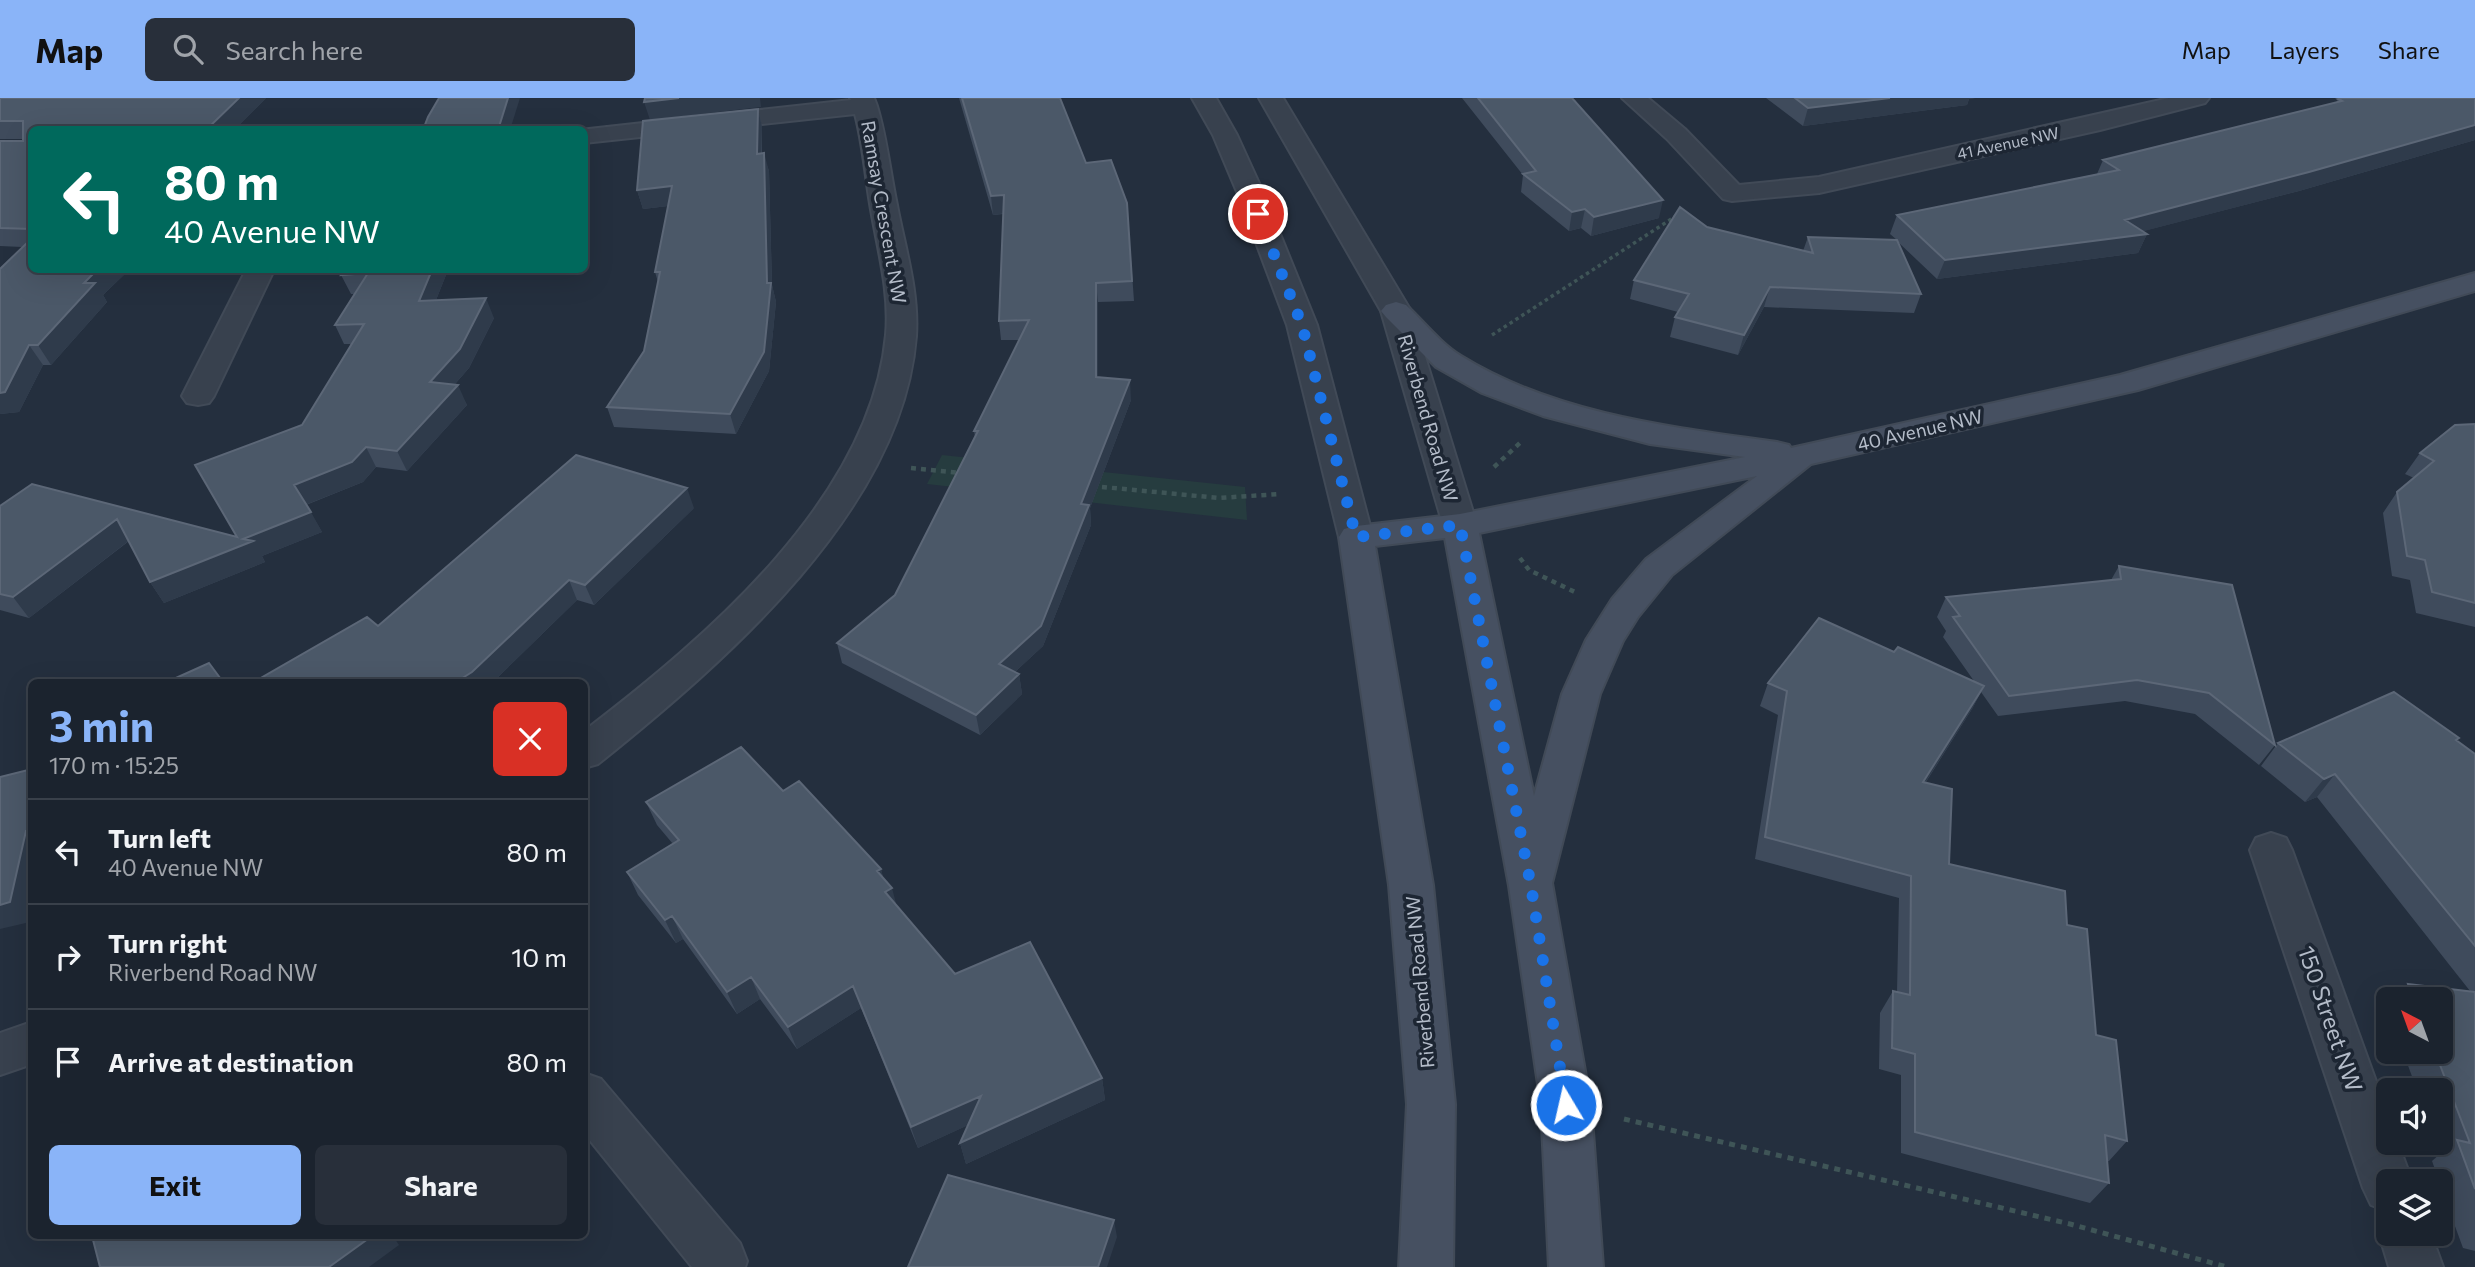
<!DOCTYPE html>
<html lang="en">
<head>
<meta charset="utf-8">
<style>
	body { margin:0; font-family:Commissioner,sans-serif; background:#282f3a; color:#f1f3f6; height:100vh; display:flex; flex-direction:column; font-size:26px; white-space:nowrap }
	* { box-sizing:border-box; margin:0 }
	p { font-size:23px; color:#a0a4aa }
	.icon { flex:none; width:38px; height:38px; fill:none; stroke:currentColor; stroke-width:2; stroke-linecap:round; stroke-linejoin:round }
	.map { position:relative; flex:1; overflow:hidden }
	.panel { position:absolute; left:28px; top:581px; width:560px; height:560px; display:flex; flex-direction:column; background:#1b232e; border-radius:10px; box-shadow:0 7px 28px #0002,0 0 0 2px #39404a }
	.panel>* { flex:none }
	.hud { position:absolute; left:28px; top:28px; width:560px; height:147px; border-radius:10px; box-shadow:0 7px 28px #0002,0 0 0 2px #39404a; background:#00695c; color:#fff; overflow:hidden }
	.needle { width:46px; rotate:319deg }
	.tools { position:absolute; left:2376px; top:889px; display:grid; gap:14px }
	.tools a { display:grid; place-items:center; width:77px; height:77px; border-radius:10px; background:#1b232e; box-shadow:0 7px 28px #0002,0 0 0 2px #39404a; font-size:35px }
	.pin { position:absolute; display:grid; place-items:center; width:60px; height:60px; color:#fff; margin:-30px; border:4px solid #fff; border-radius:50%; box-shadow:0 2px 7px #0007 }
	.me { position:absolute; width:77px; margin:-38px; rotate:351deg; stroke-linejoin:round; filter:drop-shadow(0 0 5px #0008) }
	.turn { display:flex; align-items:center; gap:24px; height:147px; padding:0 21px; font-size:32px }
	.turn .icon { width:91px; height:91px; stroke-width:2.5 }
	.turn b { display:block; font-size:49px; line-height:60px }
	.round { display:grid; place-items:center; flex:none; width:74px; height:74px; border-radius:10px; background:#282f3a }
	.summary { display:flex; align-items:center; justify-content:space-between; height:119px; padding:0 21px }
	h1 { font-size:42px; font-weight:700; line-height:52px; color:#8ab4f8 }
	.button { display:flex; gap:14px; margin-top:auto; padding:14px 21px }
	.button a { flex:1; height:80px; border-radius:10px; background:#8ab4f8; color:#111; font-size:28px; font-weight:700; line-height:80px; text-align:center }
	.button a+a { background:#282f3a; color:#f1f3f6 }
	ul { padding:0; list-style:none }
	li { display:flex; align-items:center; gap:21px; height:105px; padding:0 21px; border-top:2px solid #39404a }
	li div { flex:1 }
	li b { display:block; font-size:26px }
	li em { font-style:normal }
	header { display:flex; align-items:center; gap:42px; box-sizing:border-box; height:98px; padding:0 35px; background:#8ab4f8; color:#111 }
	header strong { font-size:33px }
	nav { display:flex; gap:38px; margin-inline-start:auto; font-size:24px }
	.search { width:490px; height:63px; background:#282f3a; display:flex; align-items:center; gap:18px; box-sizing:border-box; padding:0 24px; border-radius:10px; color:#a0a4aa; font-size:26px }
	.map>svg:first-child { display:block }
</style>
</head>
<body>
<header>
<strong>Map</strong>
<div class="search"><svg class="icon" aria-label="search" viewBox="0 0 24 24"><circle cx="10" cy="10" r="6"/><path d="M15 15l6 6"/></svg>Search here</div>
<nav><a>Map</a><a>Layers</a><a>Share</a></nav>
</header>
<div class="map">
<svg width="2475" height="1169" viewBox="0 0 2475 1169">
	<rect width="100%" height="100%" fill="#242f3e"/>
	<path fill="#263c3f" d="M942 357 1245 389 1247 422 927 386Z"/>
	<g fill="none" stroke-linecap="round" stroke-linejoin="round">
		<g stroke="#414a57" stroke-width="4">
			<path id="minor" d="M850 0H874L877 8C887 40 890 74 897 107 905 150 919 193 916 238 903 411 725 564 598 666L584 670V633C706 540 871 400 886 237 890 193 877 149 870 106 865 76 863 46 855 16L584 45V32H580L851 2Z
				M1622 0H1648L1685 31 1739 87 1819 79 2169 0H2209L2205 5 2100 32 1819 95 1732 103 1723 101 1667 41Z
				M246 172H274L214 298 209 305 198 307 187 305 182 298Z
				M2271 735 2286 740 2292 752 2389 1019V1045H2398L2412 1083H2389V1114L2371 1107 2363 1090 2250 752 2256 740Z
				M32 924V966L0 977V935Z
				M584 975 601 981 740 1145 747 1163 745 1169H692L584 1035Z
				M2389 1117V1136H2431L2443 1169H2389L2379 1136Z"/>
		</g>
		<g stroke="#414a57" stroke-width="4">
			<path id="tertiary" d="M1192 0H1216L1237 37 1263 94 1317 227 1373 439 1368 447 1356 450 1344 447 1339 439 1287 227 1237 94 1213 37Z
				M1259 0H1283L1411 213 1477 427 1472 435 1460 438 1448 435 1443 427 1381 213Z"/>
		</g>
		<g stroke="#414a57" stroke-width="4">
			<path id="secondary" d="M2475 175V193L2138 292 1811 366 1672 477 1638 519 1623 543 1600 596 1552 785 1591 1007 1603 1169H1549L1541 1007 1509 788 1445 440 1375 448 1433 787 1455 1006 1453 1169H1399L1407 1006 1389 787 1339 439 1344 431 1356 428 1460 416 1745 359 1650 346 1543 318 1482 295 1436 269 1386 219 1381 213 1386 207 1396 204 1406 207C1423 223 1441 246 1461 258 1555 316 1669 329 1777 344L1789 347 1791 350 2120 277ZM1757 378 1646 461 1612 501 1586 542 1562 596 1534 698 1479 435Z"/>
		</g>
		<path stroke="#3f5557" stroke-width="3.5" stroke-dasharray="3.5 3.5" stroke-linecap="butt" d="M1492 237 1676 118"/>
		<path stroke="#3f5557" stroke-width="4.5" stroke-dasharray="5 5" stroke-linecap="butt" d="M1494 369 1521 344
			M911 370 961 375
			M1092 388 1219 400 1280 396
			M1520 460 1529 472 1577 495"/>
		<path stroke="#3f5557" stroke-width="5" stroke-dasharray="6 6" stroke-linecap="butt" d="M1624 1021 2070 1126 2227 1169"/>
		<use href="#minor" fill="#38414e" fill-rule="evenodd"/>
		<use href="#tertiary" fill="#38414e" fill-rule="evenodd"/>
		<use href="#secondary" fill="#465061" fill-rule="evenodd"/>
	</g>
	<path fill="#3f4b5c" d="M0 0H266L234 32H32V172H129L103 197 107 204 51 267H43L19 314 0 316V171L22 149 0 148V43H23V41H0Z
		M959 0H1060L1086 65 1127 105 1134 203 1098 204V279L1131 302 1090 410 1091 427 1043 548 1015 574 1019 576 1022 596 980 637 842 565 837 545 895 497 975 339 974 333 1019 242H1001L999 223 1003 116 993 117Z
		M1462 0H1572L1659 120 1591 138 1581 130 1569 133 1521 94 1523 77Z
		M1766 0H1975L1969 1 1967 7 1803 28Z
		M2475 0V42L2299 93 2143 133 2147 136 2138 155 1937 181 1897 143 1921 196 1914 215 1764 209 1738 257 1670 239 1675 219 1678 214 1630 201 1634 182 1707 129 1803 153 1808 139 1897 142 1890 136 1897 117 2097 76 2103 62 2336 5 2338 1Z
		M758 11 762 29V55L769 73 772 187 776 204 769 273 736 336 614 329 607 309 644 253 658 184 655 174 668 108 643 111 637 92Z
		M344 172H448L436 202 494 220 469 270 455 286 467 307 407 373 376 369 363 384 306 407 322 434 262 458 265 464 164 505 150 484 129 443 29 520 0 512V408L237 439 302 327 351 246H344L335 227 354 196H351L341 177Z
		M2475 326V529L2416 515 2410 482 2392 478 2383 415 2397 394 2414 380 2405 376 2420 355Z
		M694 410 594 507 577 502 493 584H254L378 528Z
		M2119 468 2275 647 2259 667 2195 616 2125 603 1998 618 1981 594 1972 611 1926 684 1949 766 2067 827 2096 937 2127 1043 2109 1063H2107L2109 1085 2090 1105 1901 1055V977L1879 971 1880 915 1893 893 1897 894 1899 800 1755 761 1778 617 1760 608 1768 585 1894 554 1974 583 1943 539 1946 533 1937 519 1946 499 2111 482Z
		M2459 640 2456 643 2475 656V1153L2463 1150 2441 1090V1083H2439L2432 1063 2441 1055 2437 1045H2441V992H2417L2403 954H2441V901H2392L2408 886 2470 893 2317 699 2305 704 2261 668 2278 645Z
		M783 693 881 771 883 780 897 808 955 876 1102 980 1105 1002 966 1066 960 1045 968 1027 918 1050 861 910 797 951 760 901 737 916 683 841 676 845 638 797 627 774 673 746 657 727 646 704Z
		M2389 905V916L2386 908Z"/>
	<path fill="#2f3b4b" d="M239 0H266L234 32H206Z
		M508 0H520L510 32H498Z
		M679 0H760L761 9 650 22 644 4Z
		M1890 0H1975L1969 1 1967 7 1803 28 1808 10Z
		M758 11 762 29 761 74 757 56Z
		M2475 27V42L2299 93 2121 139 2147 136 2138 155 1937 181 1945 162 2125 122Z
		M764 55 769 73 772 187 776 204 769 273 736 336 730 316 767 185Z
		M672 88 677 107 643 111 637 92Z
		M1004 97 1006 115 993 117 991 98Z
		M1663 102 1659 120 1591 138 1594 119Z
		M1585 111 1581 130 1569 133 1572 114Z
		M97 172H129L103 197 107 204 51 267 38 247 84 185Z
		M432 172H448L428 222 419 203Z
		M1096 185 1098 204V299L1096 279Z
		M1770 189 1764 209 1738 257 1744 237Z
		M486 200 494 220 469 270 439 304 430 284Z
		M29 247 43 267 19 314 0 316V295Z
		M1130 282 1131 302 1090 410 1091 427 1043 548 1002 586 999 566 1081 406Z
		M458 287 467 307 407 373 397 353Z
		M366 349 376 369 363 384 305 407 294 387Z
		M687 390 694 410 594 507 585 487Z
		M311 414 322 434 262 458 265 464 164 505 150 484 243 441Z
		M117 421 131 441 29 520 13 499Z
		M569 482 577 502 493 584H456Z
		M1019 576 1022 596 980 637 976 617Z
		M1984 588 1972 611 1911 707 1923 684Z
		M2335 676 2317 699 2305 704 2324 681Z
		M32 732V815L30 824 0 831V807L26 733Z
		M881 771 887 793 892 790 898 813 892 817 877 773Z
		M672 818 683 841 676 845 665 822Z
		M751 879 760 901 737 916 727 894Z
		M853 888 861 910 797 951 788 929Z
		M1102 980 1105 1002 966 1066 960 1045Z
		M981 998 986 1019 918 1050 911 1029Z
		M1114 1122 1117 1139 1107 1169H1098Z
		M372 1138H393L399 1147 369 1169H329Z"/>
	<path fill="#4b5868" stroke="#5c6777" stroke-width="2" d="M0 0H239L206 32H32V131L0 130V43H23V23H0Z
		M439 0H508L498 32H423L428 19Z
		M645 0H679L644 4Z
		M962 0H1060L1086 65 1111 62 1127 105 1132 183 1096 185V279L1130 282 1081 406 1089 407 1041 528 999 566 1019 576 976 617 837 545 895 497 978 333H974L1029 222 999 223 1004 97 991 98Z
		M1478 0H1572L1663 102 1594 119 1585 111 1572 114 1523 76 1536 73Z
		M1795 0H1890L1808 10Z
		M2342 0H2475V27L2309 74 2125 122 2147 136 1945 162 1897 117 2119 72 2103 62 2342 3 2338 1Z
		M758 11 757 56 764 55 767 185H771L764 254 730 316 607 309 644 253 660 174H655L672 88 637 92 643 23Z
		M1680 109 1707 129 1813 155 1808 139 1897 142 1921 196 1770 189 1744 237 1675 219 1689 196 1634 182Z
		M32 140V172H97L84 185H95L38 247H29L5 294 0 295V171Z
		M344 172H432L419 203 486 200 460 251 430 284 458 287 397 353 366 349 352 364 294 387 311 414 243 441 253 443 150 484 117 421 13 499 0 496V408L32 386 237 439 195 367 302 327 364 226 335 227 368 175 341 177Z
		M2475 326V505L2432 494 2425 462 2407 458 2397 394 2434 363 2420 355 2455 327Z
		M576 357 687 390 585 487 569 482 472 574 456 584H254L367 519 378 528Z
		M2119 468 2232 487 2275 647 2209 595 2137 582 2009 598 1953 519 1960 518 1946 499 2121 481Z
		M1819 520 1894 554 1898 549 1984 588 1923 684 1952 691 1949 766 2065 793 2067 827 2087 831 2096 937 2116 942 2127 1043 2105 1037 2109 1085 1915 1034V956L1892 950 1893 893 1910 897 1911 778 1765 739 1787 593 1768 585Z
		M209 565 223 584H167Z
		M2394 594 2459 640 2456 642 2475 656V848L2335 676 2324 681 2278 645Z
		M741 649 783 693 799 683 881 771 877 773 892 790 885 794 955 876 1030 844 1102 980 960 1045 981 998 911 1029 853 888 788 929 751 879 727 894 672 818 665 822 627 774 679 742 646 704Z
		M32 671V732L26 733 10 804 0 807V679Z
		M2408 886 2475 894V1091L2457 1042 2470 1045 2435 954H2441V901H2414Z
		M948 1077 1114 1122 1098 1169H908Z
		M92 1138H372L329 1169H100Z"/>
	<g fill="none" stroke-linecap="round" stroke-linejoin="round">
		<path stroke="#1a73e8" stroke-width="12" stroke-dasharray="0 21.6" d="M1258 116 1302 227 1356 439 1460 427 1531 788 1566 1007"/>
	</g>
	<g text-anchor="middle" stroke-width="7" stroke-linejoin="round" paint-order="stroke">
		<g font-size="16" fill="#b4bcc9" stroke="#1d2633">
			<text transform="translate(2008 45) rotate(-12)" y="6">41 Avenue NW</text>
		</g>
		<g font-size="19" fill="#b4bcc9" stroke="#1d2633">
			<text transform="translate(884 114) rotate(80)" y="7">Ramsay Crescent NW</text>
			<text transform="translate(1428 320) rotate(74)" y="7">Riverbend Road NW</text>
			<text transform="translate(1920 332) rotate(-13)" y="7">40 Avenue NW</text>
			<text transform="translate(1420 884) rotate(-95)" y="7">Riverbend Road NW</text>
		</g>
		<g font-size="23" fill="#b4bcc9" stroke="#1d2633">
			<text transform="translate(2330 921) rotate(71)" y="8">150 Street NW</text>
		</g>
	</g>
</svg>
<div class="tools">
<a><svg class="needle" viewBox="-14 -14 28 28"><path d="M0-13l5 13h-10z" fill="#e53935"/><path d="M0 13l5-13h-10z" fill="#a0a4aa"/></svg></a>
<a><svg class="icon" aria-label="sound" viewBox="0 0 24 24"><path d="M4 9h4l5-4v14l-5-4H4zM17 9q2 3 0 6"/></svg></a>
<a><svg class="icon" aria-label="layers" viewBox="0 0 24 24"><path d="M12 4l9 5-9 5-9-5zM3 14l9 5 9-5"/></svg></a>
</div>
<div class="pin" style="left:1258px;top:116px;background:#d93025"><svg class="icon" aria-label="arrive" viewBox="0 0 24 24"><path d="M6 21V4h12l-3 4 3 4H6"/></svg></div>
<svg class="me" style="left:1566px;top:1007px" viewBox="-20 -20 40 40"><circle r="17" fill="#1a73e8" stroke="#fff" stroke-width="3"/><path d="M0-11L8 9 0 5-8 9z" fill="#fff"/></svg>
<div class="hud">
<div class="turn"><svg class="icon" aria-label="left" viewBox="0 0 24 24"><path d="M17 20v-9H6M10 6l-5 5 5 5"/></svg><div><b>80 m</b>40 Avenue NW</div></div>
</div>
<section class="panel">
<div class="summary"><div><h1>3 min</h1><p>170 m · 15:25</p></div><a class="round" style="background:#d93025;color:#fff"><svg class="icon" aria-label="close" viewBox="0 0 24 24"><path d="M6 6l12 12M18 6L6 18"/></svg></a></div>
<ul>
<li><svg class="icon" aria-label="left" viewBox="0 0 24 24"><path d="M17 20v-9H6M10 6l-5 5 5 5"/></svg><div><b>Turn left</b><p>40 Avenue NW</p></div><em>80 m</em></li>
<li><svg class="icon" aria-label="right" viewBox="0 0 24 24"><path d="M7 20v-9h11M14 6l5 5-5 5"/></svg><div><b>Turn right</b><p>Riverbend Road NW</p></div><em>10 m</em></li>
<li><svg class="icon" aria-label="arrive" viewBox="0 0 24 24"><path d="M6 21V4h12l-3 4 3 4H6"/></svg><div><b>Arrive at destination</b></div><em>80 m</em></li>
</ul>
<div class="button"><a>Exit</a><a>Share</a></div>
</section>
</div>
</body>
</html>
